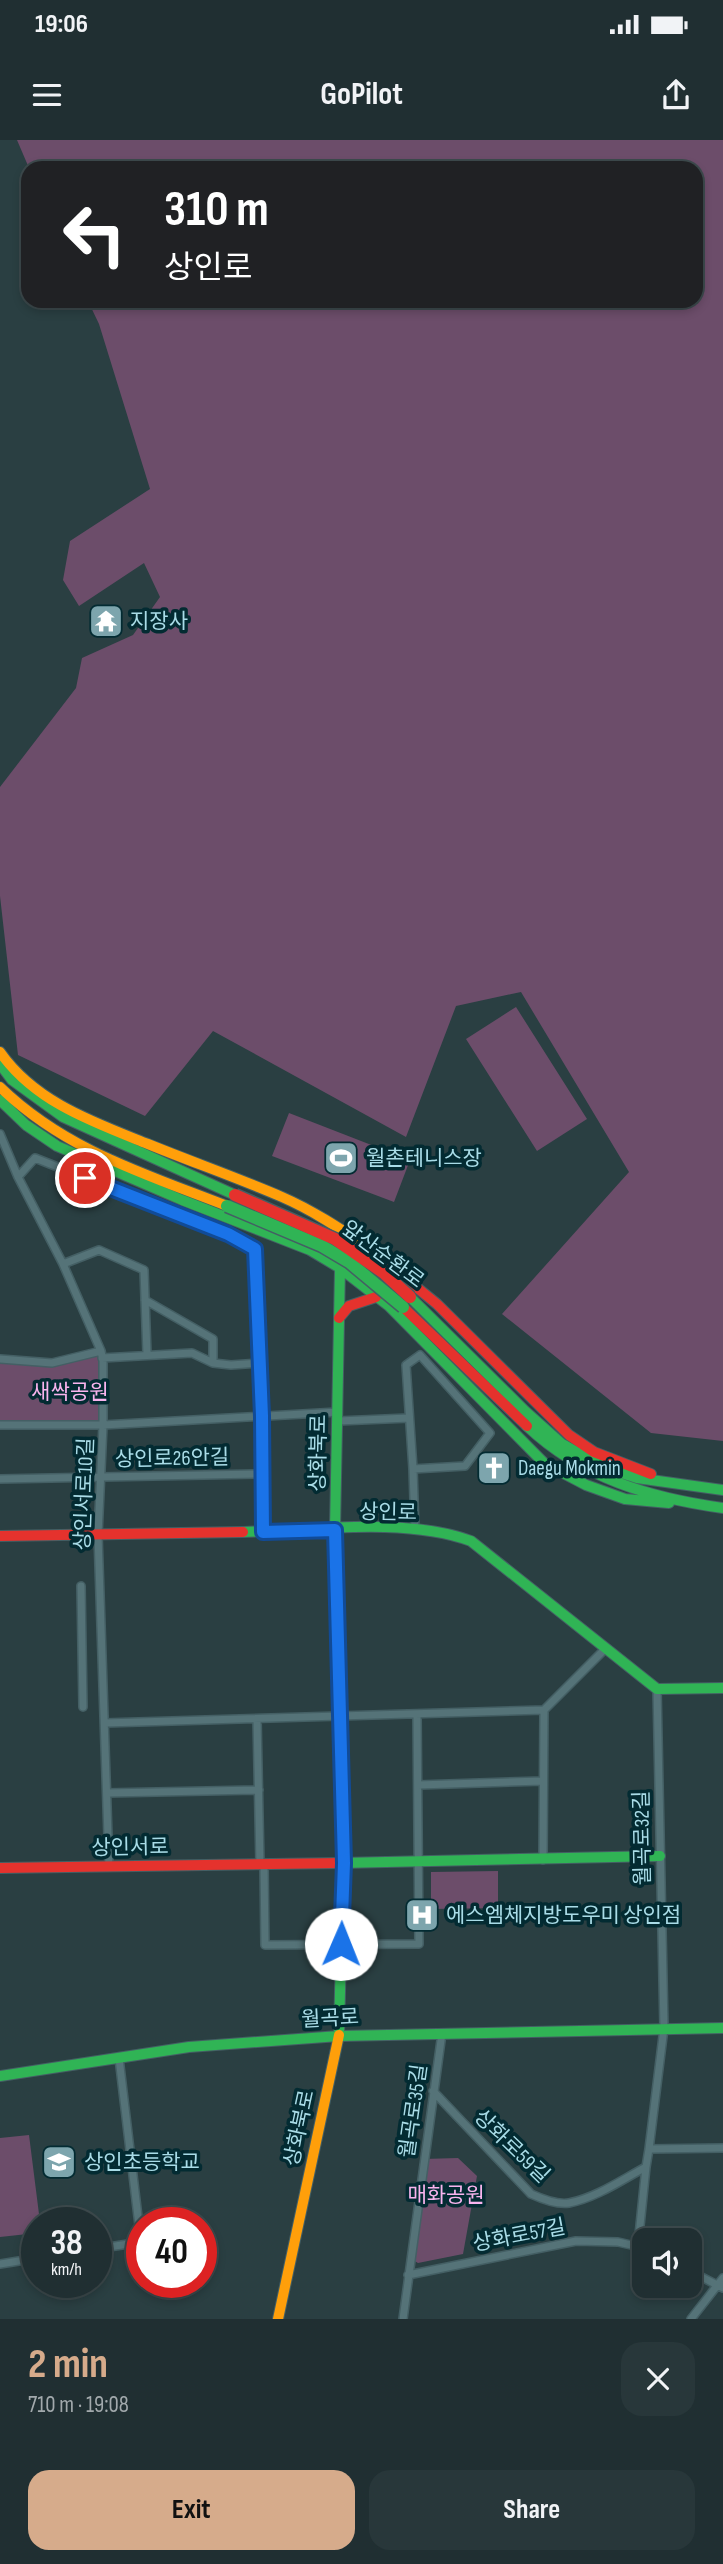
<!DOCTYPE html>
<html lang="en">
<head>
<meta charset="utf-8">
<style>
	body { margin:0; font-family:"Sofia Sans Condensed","Noto Sans KR",sans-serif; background:#28373a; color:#f1f3f6; height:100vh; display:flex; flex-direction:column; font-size:26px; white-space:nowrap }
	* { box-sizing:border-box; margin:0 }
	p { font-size:23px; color:#a2a9ac }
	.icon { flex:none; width:38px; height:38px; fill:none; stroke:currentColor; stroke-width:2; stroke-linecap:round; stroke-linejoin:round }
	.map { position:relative; height:2179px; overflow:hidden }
	.sheet { display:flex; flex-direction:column; background:#202f32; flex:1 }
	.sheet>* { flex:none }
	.hud { position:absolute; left:21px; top:21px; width:682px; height:147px; border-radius:21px; box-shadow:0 4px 10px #0003,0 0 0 2px #3d4a4d; background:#202124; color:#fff; overflow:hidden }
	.tools { position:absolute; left:632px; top:2088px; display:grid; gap:14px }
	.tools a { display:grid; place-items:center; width:70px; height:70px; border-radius:14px; background:#202f32; box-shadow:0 4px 10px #0003,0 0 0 2px #3d4a4d; font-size:35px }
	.speed { position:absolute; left:21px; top:2067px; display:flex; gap:14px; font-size:35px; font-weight:700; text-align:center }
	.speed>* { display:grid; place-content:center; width:91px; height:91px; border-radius:50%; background:#202f32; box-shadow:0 4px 10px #0003,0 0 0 2px #3d4a4d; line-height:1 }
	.speed small { font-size:18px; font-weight:400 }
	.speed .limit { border:10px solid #d22; background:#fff; color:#111 }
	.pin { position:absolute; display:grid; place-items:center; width:60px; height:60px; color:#fff; margin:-30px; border:4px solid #fff; border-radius:50%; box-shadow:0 2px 7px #0007 }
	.me { position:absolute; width:77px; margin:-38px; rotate:1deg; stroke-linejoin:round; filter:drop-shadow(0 0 5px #0008) }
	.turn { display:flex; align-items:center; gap:24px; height:147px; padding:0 28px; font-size:32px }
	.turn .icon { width:91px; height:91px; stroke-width:2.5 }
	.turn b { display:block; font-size:49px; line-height:60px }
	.round { display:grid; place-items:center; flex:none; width:74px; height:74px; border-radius:21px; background:#28373a }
	.headline { display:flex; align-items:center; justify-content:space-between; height:119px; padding:0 28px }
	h1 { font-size:42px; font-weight:700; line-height:52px; color:#d6ab8b }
	.button { display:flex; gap:14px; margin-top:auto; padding:14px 28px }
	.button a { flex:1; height:80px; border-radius:21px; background:#d6ab8b; color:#111; font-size:28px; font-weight:700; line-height:80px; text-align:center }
	.button a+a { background:#28373a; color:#f1f3f6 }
	.status { display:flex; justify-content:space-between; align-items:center; height:49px; padding:0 35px; background:#202f32; direction:ltr }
	.status svg { height:19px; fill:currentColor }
	header { display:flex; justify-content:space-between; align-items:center; height:91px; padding:0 28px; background:#202f32; font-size:32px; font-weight:700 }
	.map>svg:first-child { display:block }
</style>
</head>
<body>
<div class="status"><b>19:06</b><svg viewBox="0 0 49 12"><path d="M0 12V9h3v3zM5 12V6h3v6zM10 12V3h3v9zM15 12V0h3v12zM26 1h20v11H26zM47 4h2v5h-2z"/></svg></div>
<header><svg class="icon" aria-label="menu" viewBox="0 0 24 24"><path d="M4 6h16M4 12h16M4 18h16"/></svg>GoPilot<svg class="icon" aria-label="share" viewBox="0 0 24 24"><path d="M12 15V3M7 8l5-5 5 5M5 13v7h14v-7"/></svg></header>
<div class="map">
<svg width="723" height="2179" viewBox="0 0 723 2179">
	<rect width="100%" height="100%" fill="#2a3f42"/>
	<path fill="#6c4d6a" d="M17 0H723V1301L651 1293 502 1174 629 1032 521 852 456 866 406 997 213 891 145 976 18 915 0 756V647L76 548 82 518 133 495 160 457 144 423 79 466 63 440 70 401 150 349 99 184 88 161H696V28H29Z
		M516 867 587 979 537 1011 466 899Z
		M289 973 410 1020 394 1062 272 1016Z
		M101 1211 103 1285H0V1220L52 1223Z
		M498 1731V1768L431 1769V1732Z
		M29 1995 40 2082H37V2093L0 2097V1998Z
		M458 2018 477 2036 463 2114 418 2123 410 2118 424 2019Z"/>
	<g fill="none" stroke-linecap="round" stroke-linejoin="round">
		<g stroke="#445f64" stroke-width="10">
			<path id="street" d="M0 994 18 1037 63 1124 101 1211 103 1221V1285L98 1395 109 1727
				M18 1037 35 1018 209 1087 255 1109 262 1276 263 1392
				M63 1124 99 1110 144 1130 147 1214
				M145 1160 213 1199V1223
				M102 1218 192 1213 213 1223 231 1225 260 1223
				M0 1219 52 1223 101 1211
				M338 1281 409 1278
				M0 1285H103L338 1272
				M413 1329 406 1225 420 1215 490 1293 465 1326 413 1329 415 1390
				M0 1339 261 1334
				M81 1446 83 1567
				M257 1579 260 1725
				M105 1583 544 1570 606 1508
				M418 1645 543 1641
				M107 1653 259 1650
				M543 1720 544 1570
				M264 1725 265 1805 419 1804 417 1574
				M433 1951 531 2054C542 2059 557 2065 569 2063 596 2058 623 2039 646 2027L649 2009 723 2008
				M649 2009 664 1888 657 1549
				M638 2105 646 2027
				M96 2109 141 2102 119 1918
				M0 2124 37 2118
				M690 2131 723 2148
				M408 2135 576 2101 618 2102 644 2108
				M403 2179 442 1893
				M691 2179 723 2138"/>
		</g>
		<g stroke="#445f64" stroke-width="12">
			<path id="fast" d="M0 924 12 940 63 977 235 1055
				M0 960 26 985 57 1006 182 1060 310 1110 340 1128 389 1166 544 1323 586 1345 625 1359 669 1363
				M410 1157 525 1271 562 1304 606 1328 637 1338 723 1350
				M527 1286C582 1338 650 1358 723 1368
				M243 1392C312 1390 407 1377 471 1401L657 1549 723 1548
				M341 1723 660 1716
				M339 1895 343 1723 335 1390 340 1128 343 1092
				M0 1936 189 1907 339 1896 723 1888"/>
		</g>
		<g stroke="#445f64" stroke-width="12">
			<path id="slow" d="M0 912C35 962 93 982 148 1004 192 1022 238 1038 282 1057 312 1070 339 1088 366 1106
				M0 947C65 1010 145 1034 227 1066
				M278 2179 339 1895"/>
		</g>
		<g stroke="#445f64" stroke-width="12">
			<path id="jam" d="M366 1106 437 1164 569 1295 594 1312 651 1334
				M403 1167 527 1286
				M339 1178 349 1166 376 1157
				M0 1396 243 1392
				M0 1728 341 1723"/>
		</g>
		<use href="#street" stroke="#557378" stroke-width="7"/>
		<use href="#fast" stroke="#30b455" stroke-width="10"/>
		<use href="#slow" stroke="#ff9f0a" stroke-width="10"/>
		<use href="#jam" stroke="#e5322d" stroke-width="10"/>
		<g stroke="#445f64" stroke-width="15" stroke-linecap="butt">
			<path id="fast-bridge" d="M227 1066 322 1106 349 1122 403 1167"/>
		</g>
		<g stroke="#445f64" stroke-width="15" stroke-linecap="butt">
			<path id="jam-bridge" d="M235 1055 335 1099 384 1133 410 1157"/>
		</g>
		<use href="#fast-bridge" stroke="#30b455" stroke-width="12"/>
		<use href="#jam-bridge" stroke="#e5322d" stroke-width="12"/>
	</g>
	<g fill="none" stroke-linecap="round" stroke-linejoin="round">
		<g stroke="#114b97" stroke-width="18">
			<path id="route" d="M85 1038 228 1094 255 1109 262 1276 263 1392 335 1390 344 1723 341 1804"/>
		</g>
		<use href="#route" stroke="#1a73e8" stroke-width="12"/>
	</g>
	<defs>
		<g id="temple-square" transform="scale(1.75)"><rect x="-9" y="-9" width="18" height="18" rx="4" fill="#7da5ad" stroke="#032b32"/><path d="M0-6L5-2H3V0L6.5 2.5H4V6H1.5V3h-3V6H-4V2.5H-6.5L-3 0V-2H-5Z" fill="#fff"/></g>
		<g id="stadium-square" transform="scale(1.75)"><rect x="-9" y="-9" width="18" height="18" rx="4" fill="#7da5ad" stroke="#032b32"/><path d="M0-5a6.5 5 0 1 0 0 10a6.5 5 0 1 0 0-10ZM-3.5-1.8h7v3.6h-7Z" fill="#fff"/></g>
		<g id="church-square" transform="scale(1.75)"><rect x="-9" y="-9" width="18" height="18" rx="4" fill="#7da5ad" stroke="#032b32"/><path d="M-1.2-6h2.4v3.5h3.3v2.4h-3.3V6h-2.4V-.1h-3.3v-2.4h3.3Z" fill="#fff"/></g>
		<g id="hospital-square" transform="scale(1.75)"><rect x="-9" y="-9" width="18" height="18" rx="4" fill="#7da5ad" stroke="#032b32"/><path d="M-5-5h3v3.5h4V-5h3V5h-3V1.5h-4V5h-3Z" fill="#fff"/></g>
		<g id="school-square" transform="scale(1.75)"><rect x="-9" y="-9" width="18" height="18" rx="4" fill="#7da5ad" stroke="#032b32"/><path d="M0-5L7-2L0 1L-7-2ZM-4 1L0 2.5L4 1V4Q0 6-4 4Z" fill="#fff"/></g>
	</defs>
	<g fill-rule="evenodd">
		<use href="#temple-square" x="106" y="481"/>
		<use href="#stadium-square" x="341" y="1018"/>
		<use href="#church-square" x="494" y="1328"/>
		<use href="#hospital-square" x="422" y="1775"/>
		<use href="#school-square" x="59" y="2022"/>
	</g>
	<g text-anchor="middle" stroke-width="7" stroke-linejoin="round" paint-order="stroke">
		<g font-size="21" fill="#a9dce7" stroke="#032b32" text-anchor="start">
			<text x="130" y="488">지장사</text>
			<text x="366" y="1025">월촌테니스장</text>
			<text x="518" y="1335">Daegu Mokmin</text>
			<text x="446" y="1782">에스엠체지방도우미 상인점</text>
			<text x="84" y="2029">상인초등학교</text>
		</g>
		<g font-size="21" fill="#a9dce7" stroke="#032b32">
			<text transform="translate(383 1114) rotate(37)" y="7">앞산순환로</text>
			<text transform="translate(318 1313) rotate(-89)" y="7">상화북로</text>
			<text transform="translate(172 1318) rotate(-1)" y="7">상인로26안길</text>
			<text transform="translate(84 1354) rotate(-88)" y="7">상인서로10길</text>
			<text transform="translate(388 1372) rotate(1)" y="7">상인로</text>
			<text transform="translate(642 1698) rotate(-91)" y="7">월곡로32길</text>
			<text transform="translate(130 1707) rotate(-1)" y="7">상인서로</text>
			<text transform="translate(330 1878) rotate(-3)" y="7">월곡로</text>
			<text transform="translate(413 1971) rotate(-82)" y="7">월곡로35길</text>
			<text transform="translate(299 1988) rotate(-78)" y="7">상화북로</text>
			<text transform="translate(512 2006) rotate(44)" y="7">상화로59길</text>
			<text transform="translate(519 2095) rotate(-11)" y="7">상화로57길</text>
		</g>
		<g font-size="21" fill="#f8b4ee" stroke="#032b32">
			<text x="70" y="1259">새싹공원</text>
			<text x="446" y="2062">매화공원</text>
		</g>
	</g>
</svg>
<div class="tools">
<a><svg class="icon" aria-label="sound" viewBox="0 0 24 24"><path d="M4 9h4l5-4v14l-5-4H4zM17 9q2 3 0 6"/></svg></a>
</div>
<div class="speed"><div>38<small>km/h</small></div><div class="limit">40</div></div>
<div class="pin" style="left:85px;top:1038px;background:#d93025"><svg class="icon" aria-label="arrive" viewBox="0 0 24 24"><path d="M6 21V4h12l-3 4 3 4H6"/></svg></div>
<svg class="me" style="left:341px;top:1804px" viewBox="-20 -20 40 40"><circle r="19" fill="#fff"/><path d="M0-13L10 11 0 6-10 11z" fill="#1a73e8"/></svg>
<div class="hud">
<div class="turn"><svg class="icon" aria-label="left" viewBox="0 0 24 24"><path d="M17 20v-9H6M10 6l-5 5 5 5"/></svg><div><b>310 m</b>상인로</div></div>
</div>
</div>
<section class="sheet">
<div class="headline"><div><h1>2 min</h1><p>710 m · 19:08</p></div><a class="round"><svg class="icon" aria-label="close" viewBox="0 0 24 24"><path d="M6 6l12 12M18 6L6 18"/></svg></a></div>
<div class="button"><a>Exit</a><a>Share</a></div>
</section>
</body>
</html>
